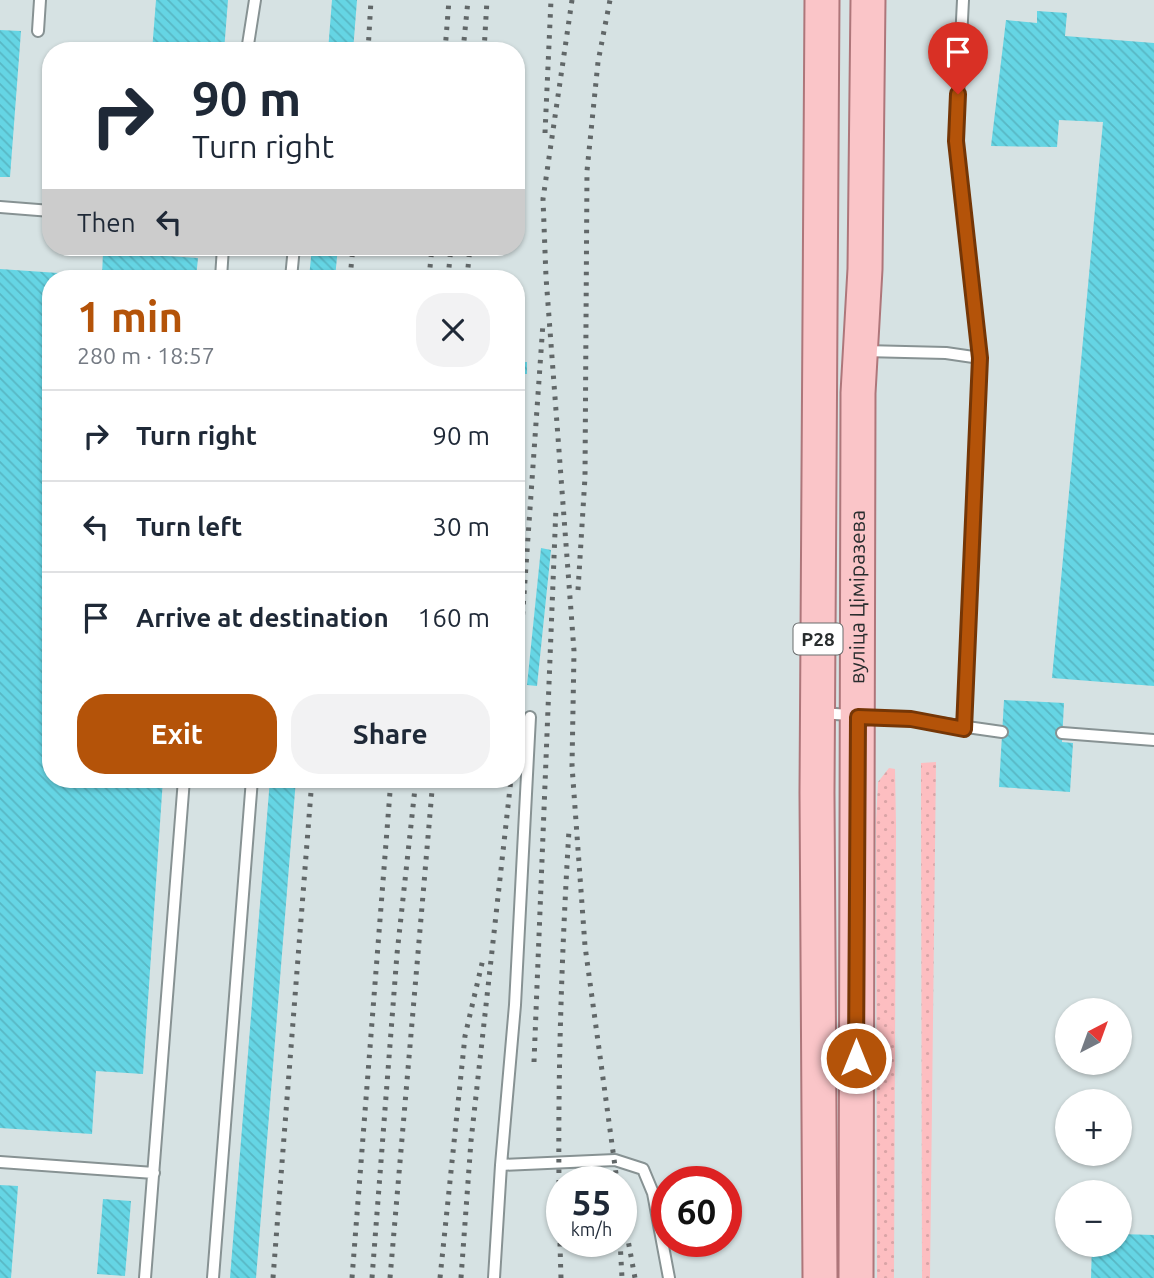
<!DOCTYPE html>
<html lang="en">
<head>
<meta charset="utf-8">
<style>
	body { margin:0; font-family:Ubuntu,sans-serif; background:#f2f2f3; color:#1f2937; height:100vh; display:flex; flex-direction:column; font-size:26px; white-space:nowrap }
	* { box-sizing:border-box; margin:0 }
	p { font-size:23px; color:#747a83 }
	.icon { flex:none; width:38px; height:38px; fill:none; stroke:currentColor; stroke-width:2; stroke-linecap:round; stroke-linejoin:round }
	.map { position:relative; flex:1; overflow:hidden }
	.panel { position:absolute; left:42px; top:270px; width:483px; height:518px; display:flex; flex-direction:column; background:#fff; border-radius:28px; box-shadow:0 2px 5px #0004 }
	.panel>* { flex:none }
	.banner { position:absolute; left:42px; top:42px; width:483px; height:214px; border-radius:28px; box-shadow:0 2px 5px #0004; background:#fff; color:#1f2937; overflow:hidden }
	.needle { width:46px; rotate:41deg }
	.fabs { position:absolute; left:1055px; top:998px; display:grid; gap:14px }
	.fabs a { display:grid; place-items:center; width:77px; height:77px; border-radius:50%; background:#fff; box-shadow:0 2px 5px #0004; font-size:35px }
	.speed { position:absolute; left:546px; top:1166px; display:flex; gap:14px; font-size:35px; font-weight:700; text-align:center }
	.speed>* { display:grid; place-content:center; width:91px; height:91px; border-radius:50%; background:#fff; box-shadow:0 2px 5px #0004; line-height:1 }
	.speed small { font-size:18px; font-weight:400 }
	.speed .limit { border:10px solid #d22; background:#fff; color:#111 }
	.pin { position:absolute; display:grid; place-items:center; width:60px; height:60px; color:#fff; margin:-72px -30px; border-radius:50% 50% 50% 0; rotate:-45deg; box-shadow:0 0 7px #0007 }
	.pin .icon { rotate:45deg }
	.me { position:absolute; width:77px; margin:-38px; rotate:0deg; stroke-linejoin:round; filter:drop-shadow(0 0 5px #0008) }
	.turn { display:flex; align-items:center; gap:24px; height:147px; padding:0 35px; font-size:32px }
	.turn .icon { width:91px; height:91px; stroke-width:2.5 }
	.turn b { display:block; font-size:49px; line-height:60px }
	.then { display:flex; align-items:center; height:66px; padding:0 35px; background:#0003; gap:14px; font-size:26px }
	.round { display:grid; place-items:center; flex:none; width:74px; height:74px; border-radius:28px; background:#f2f2f3 }
	.summary { display:flex; align-items:center; justify-content:space-between; height:119px; padding:0 35px }
	h1 { font-size:42px; font-weight:600; line-height:52px; color:#b45309 }
	.button { display:flex; gap:14px; margin-top:auto; padding:14px 35px }
	.button a { flex:1; height:80px; border-radius:28px; background:#b45309; color:#fff; font-size:28px; font-weight:600; line-height:80px; text-align:center }
	.button a+a { background:#f2f2f3; color:#1f2937 }
	ul { padding:0; list-style:none }
	li { display:flex; align-items:center; gap:21px; height:91px; padding:0 35px; border-top:2px solid #e0e1e3 }
	li div { flex:1 }
	li b { display:block; font-size:26px }
	li em { font-style:normal }
	.map>svg:first-child { display:block }
</style>
</head>
<body>
<div class="map">
<svg width="1154" height="1278" viewBox="0 0 1154 1278">
	<defs>
		<pattern id="grass-dots" width="8" height="8" patternUnits="userSpaceOnUse" patternTransform="scale(1.75)"><rect width="8" height="8" fill="#fdbec1"/><path d="M2 2h.1M6 6h.1" fill="none" stroke="#d9a4a6" stroke-width="1.8" stroke-linecap="round"/></pattern>
		<pattern id="building-back-hatch" width="6" height="6" patternUnits="userSpaceOnUse" patternTransform="scale(1.75)"><rect width="6" height="6" fill="#65d5e4"/><path d="M-1 5l2 2M0 0l6 6M5-1l2 2" fill="none" stroke="#58b7c4"/></pattern>
	</defs>
	<rect width="100%" height="100%" fill="#d6e2e3"/>
	<path fill="url(#grass-dots)" d="M936 762 930 1278H922L921 763Z
		M889 768 895 769 896 826 894 1278H877L876 821 878 782Z"/>
	<path fill="url(#building-back-hatch)" d="M156 0H228L224 51H152Z
		M332 0H357L353 51H328Z
		M1037 11 1067 13 1065 36 1154 43V686L1052 678 1103 122 1059 120 1057 147 991 146 1006 20 1037 23Z
		M0 30 21 31 10 177H0Z
		M312 247H338L335 278H309Z
		M103 252 198 258 196 278H51V779H163L143 1074 96 1071 92 1134 0 1128V269L102 276Z
		M516 362H527V374H517Z
		M516 412H524V424L516 425Z
		M541 548 551 550 537 686 527 685Z
		M1004 700 1064 703 1062 742 1073 743 1070 792 999 787Z
		M270 779H296L256 1278H230Z
		M0 1185 18 1186 11 1278H0Z
		M103 1199 131 1201 125 1276 97 1274Z
		M1120 1234 1154 1235V1278H1091L1092 1244H1120Z"/>
	<g fill="none" stroke-linecap="round" stroke-linejoin="round">
		<g stroke="#879293" stroke-width="14">
			<path id="service" d="M963 0 956 141 980 358
				M38 31 40 0
				M247 51 255 0
				M0 207 51 211
				M221 278 223 247
				M291 278 294 247
				M864 351 946 353 980 358 964 729
				M820 713 911 719 1002 732
				M1062 733 1154 740
				M0 1162 154 1173
				M501 1165 515 1005 530 717
				M145 1278 184 779
				M213 1278 252 779
				M494 1278 501 1165 615 1160 643 1169 653 1193 669 1278"/>
		</g>
		<g stroke="#ae767a" stroke-width="37">
			<g id="primary">
				<path d="M820 1278 817 793 822 0"/>
				<path id="s1" d="M856 1278 858 393 865 269 868 0"/>
			</g>
		</g>
		<use href="#service" stroke="#fff" stroke-width="10"/>
		<use href="#primary" stroke="#fac5c8" stroke-width="33"/>
		<path stroke="#616768" stroke-width="5" stroke-dasharray="3.5 7" stroke-linecap="butt" d="M572 0 543 199 546 277 574 651 572 766 585 946 617 1181
			M368 51 371 0
			M445 51 449 0
			M463 51 468 0
			M484 51 487 0
			M545 133 551 0
			M350 278 353 247
			M429 278 432 247
			M448 278 451 247
			M467 278 470 247
			M578 590 585 477 587 171 598 62 610 0
			M516 709 543 323
			M534 1062 556 507
			M621 1202 635 1278
			M620 1241 622 1278
			M273 1278 312 779
			M352 1278 391 779
			M372 1278 397 954 416 779
			M390 1278 433 779
			M440 1278 465 1036 483 959
			M461 1278 471 1141 511 779
			M561 1278C556 1128 560 980 569 830"/>
	</g>
	<g fill="none" stroke-linecap="round" stroke-linejoin="round">
		<g stroke="#753606" stroke-width="18">
			<path id="route" d="M856 1058 858 717 911 719 964 729 980 358 956 141 958 94"/>
		</g>
		<use href="#route" stroke="#b45309" stroke-width="12"/>
	</g>
	<g text-anchor="middle" stroke-width="5" stroke-linejoin="round" paint-order="stroke">
		<rect fill="#fff" stroke="#696c6d" stroke-width="2" x="793.5" y="623.5" width="49" height="31" rx="5"/>
		<g font-size="19" font-weight="bold" fill="#292d2e">
			<text x="818" y="646">Р28</text>
		</g>
		<g font-size="21" fill="#292d2e" stroke="#fff">
			<text dy="7" stroke="none"><textPath href="#s1" startOffset="681">вуліца Ціміразева</textPath></text>
		</g>
	</g>
</svg>
<div class="fabs">
<a><svg class="needle" viewBox="-14 -14 28 28"><path d="M0-13l5 13h-10z" fill="#e53935"/><path d="M0 13l5-13h-10z" fill="#747a83"/></svg></a>
<a>+</a>
<a>−</a>
</div>
<div class="speed"><div>55<small>km/h</small></div><div class="limit">60</div></div>
<div class="pin" style="left:958px;top:94px;background:#d93025"><svg class="icon" aria-label="arrive" viewBox="0 0 24 24"><path d="M6 21V4h12l-3 4 3 4H6"/></svg></div>
<svg class="me" style="left:856px;top:1058px" viewBox="-20 -20 40 40"><circle r="17" fill="#b45309" stroke="#fff" stroke-width="3"/><path d="M0-11L8 9 0 5-8 9z" fill="#fff"/></svg>
<div class="banner">
<div class="turn"><svg class="icon" aria-label="right" viewBox="0 0 24 24"><path d="M7 20v-9h11M14 6l5 5-5 5"/></svg><div><b>90 m</b>Turn right</div></div>
<div class="then">Then<svg class="icon" aria-label="left" viewBox="0 0 24 24"><path d="M17 20v-9H6M10 6l-5 5 5 5"/></svg></div>
</div>
<section class="panel">
<div class="summary"><div><h1>1 min</h1><p>280 m · 18:57</p></div><a class="round"><svg class="icon" aria-label="close" viewBox="0 0 24 24"><path d="M6 6l12 12M18 6L6 18"/></svg></a></div>
<ul>
<li><svg class="icon" aria-label="right" viewBox="0 0 24 24"><path d="M7 20v-9h11M14 6l5 5-5 5"/></svg><div><b>Turn right</b></div><em>90 m</em></li>
<li><svg class="icon" aria-label="left" viewBox="0 0 24 24"><path d="M17 20v-9H6M10 6l-5 5 5 5"/></svg><div><b>Turn left</b></div><em>30 m</em></li>
<li><svg class="icon" aria-label="arrive" viewBox="0 0 24 24"><path d="M6 21V4h12l-3 4 3 4H6"/></svg><div><b>Arrive at destination</b></div><em>160 m</em></li>
</ul>
<div class="button"><a>Exit</a><a>Share</a></div>
</section>
</div>
</body>
</html>
